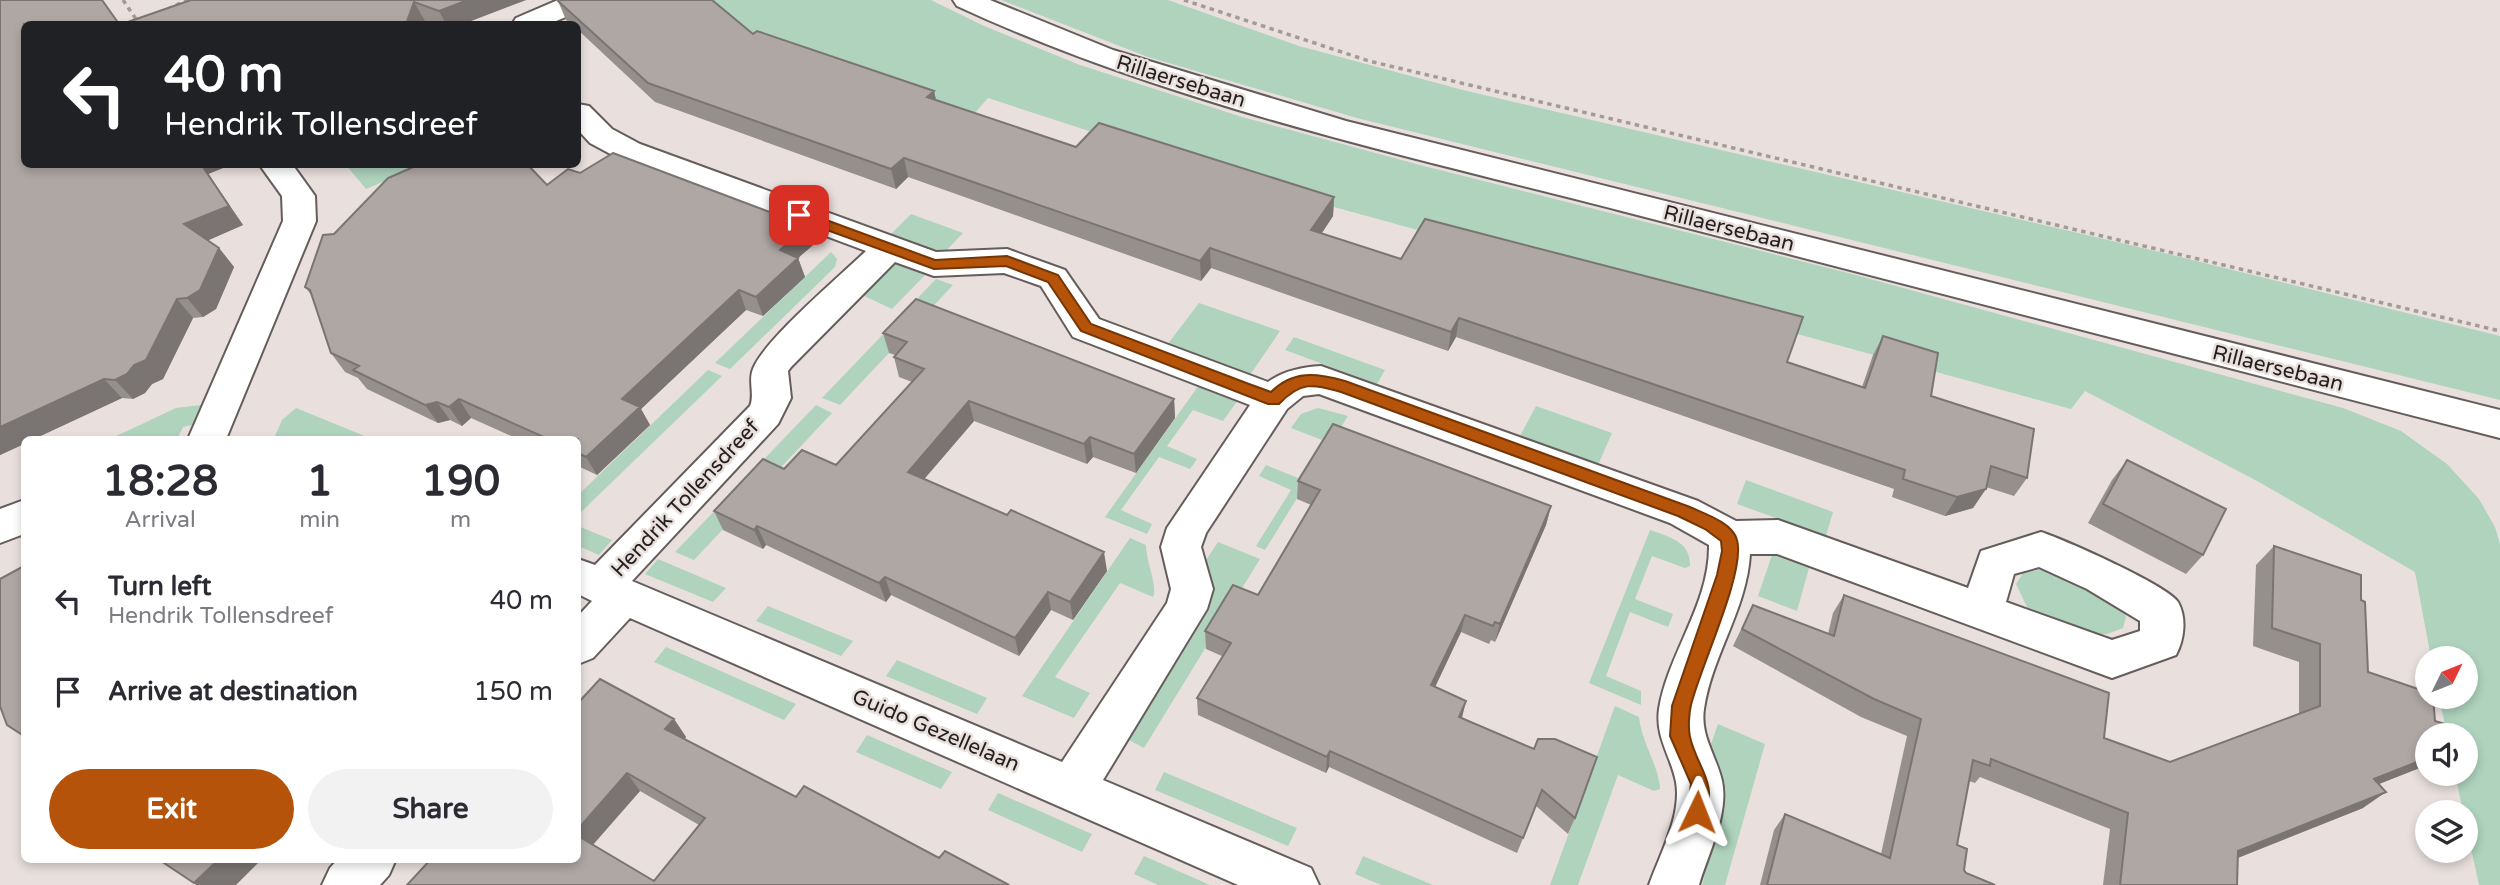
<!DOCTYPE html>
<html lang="en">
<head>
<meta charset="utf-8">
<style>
	body { margin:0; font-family:"Varela Round",sans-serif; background:#f2f2f3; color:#2b2b33; height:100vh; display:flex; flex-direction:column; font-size:26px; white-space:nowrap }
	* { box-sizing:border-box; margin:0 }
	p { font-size:23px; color:#7c7c81 }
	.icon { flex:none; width:38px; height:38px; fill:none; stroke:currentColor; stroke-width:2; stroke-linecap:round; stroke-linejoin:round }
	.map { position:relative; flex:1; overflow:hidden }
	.drawer { position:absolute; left:21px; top:436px; width:560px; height:427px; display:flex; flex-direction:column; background:#fff; border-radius:10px; box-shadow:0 4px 10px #0003 }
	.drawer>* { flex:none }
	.banner { position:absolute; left:21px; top:21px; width:560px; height:147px; border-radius:10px; box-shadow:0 4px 10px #0003; background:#202124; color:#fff; overflow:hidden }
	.needle { width:46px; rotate:47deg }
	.tools { position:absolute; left:2415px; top:646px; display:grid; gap:14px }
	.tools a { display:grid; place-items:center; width:63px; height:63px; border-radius:50%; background:#fff; box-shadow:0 4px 10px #0003; font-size:35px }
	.pin { position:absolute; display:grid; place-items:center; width:60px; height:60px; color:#fff; margin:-30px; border-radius:14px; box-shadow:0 4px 10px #0006 }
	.me { position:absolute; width:77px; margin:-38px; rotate:2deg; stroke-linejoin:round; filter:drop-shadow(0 0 5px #0008) }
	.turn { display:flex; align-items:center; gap:24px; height:147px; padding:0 28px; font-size:32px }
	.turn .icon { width:91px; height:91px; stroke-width:2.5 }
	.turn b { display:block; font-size:49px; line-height:60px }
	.eta { display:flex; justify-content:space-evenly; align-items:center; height:119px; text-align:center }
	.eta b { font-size:42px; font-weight:700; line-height:49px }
	.action { display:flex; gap:14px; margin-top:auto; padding:14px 28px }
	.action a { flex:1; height:80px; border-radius:42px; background:#b45309; color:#fff; font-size:28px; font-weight:700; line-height:80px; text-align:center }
	.action a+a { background:#f2f2f3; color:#2b2b33 }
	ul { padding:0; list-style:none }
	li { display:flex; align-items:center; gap:21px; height:91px; padding:0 28px }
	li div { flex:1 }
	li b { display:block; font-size:26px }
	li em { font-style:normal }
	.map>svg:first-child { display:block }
</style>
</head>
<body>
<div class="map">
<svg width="2500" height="885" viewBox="0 0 2500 885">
	<rect width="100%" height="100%" fill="#e9e0dd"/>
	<path fill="#afd3bd" d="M710 0H931L984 26 1080 65 1242 117 1420 165 1852 274 2343 408 2401 431 2447 464 2479 499 2495 527 2500 544V885H2479L2455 774H2466V735H2447L2439 697 2466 696V658H2431L2415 572 2259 482 2085 391 2071 409 1261 187 988 98 974 114 755 36Z
		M1001 0H1168L1299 46 1463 90 2168 254 2500 336V400L1357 118 1148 57Z
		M346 165H423L366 189Z
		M911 214 963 233 942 255 890 235Z
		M831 252 837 259 835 267 730 369 715 363Z
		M893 263 925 275 892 309 862 295Z
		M936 279 953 285 840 405 822 398Z
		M1199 303 1280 331 1250 375 1167 345Z
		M1294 337 1385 370 1377 384 1285 350Z
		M708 370 722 376 581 512 578 511V495Z
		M1199 385 1238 400 1223 421 1193 410 1167 446 1197 459 1190 469 1159 457 1121 510 1152 524 1147 534 1105 517Z
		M201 405 192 425 183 427 177 439H110L176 408Z
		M816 405 832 413 694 560 675 552Z
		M1536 406 1612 433 1598 465 1520 436Z
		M296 408 372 439H299L275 436 282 420Z
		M1318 408 1348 416 1265 550 1256 546 1291 490 1259 476 1266 465 1298 478 1322 440 1291 428 1301 414Z
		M1746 480 1833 512 1826 536 1737 504Z
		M578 526 612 540 599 555 578 546Z
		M1650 530C1670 537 1691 542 1690 566L1685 568 1652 556 1635 599 1673 614 1668 627 1630 612 1606 676 1641 691V705L1589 683Z
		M1130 538 1146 545C1146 562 1158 586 1153 597L1120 583 1055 677 1090 693 1074 718 1022 696Z
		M1218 542 1260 559 1144 748 1129 740 1209 610 1214 588 1206 560Z
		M1772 555 1809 568 1797 611 1758 596Z
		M658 559 726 588 713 602 645 574Z
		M2043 569 2066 573 2123 608 2126 617 2123 628 2107 634 2092 635 2035 614 2027 607 2016 584 2023 573Z
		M768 606 853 641 841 656 756 621Z
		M666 647 796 704 784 720 654 662Z
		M897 660 987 698 977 714 886 676Z
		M1615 706 1639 717C1642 744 1659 766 1660 789L1654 791 1618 775 1578 885H1550Z
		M1718 724 1765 744 1725 885H1702L1725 801 1724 785 1709 750Z
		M867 735 952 772 941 789 856 752Z
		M1164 772 1297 828 1288 846 1155 790Z
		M998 793 1092 834 1082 852 988 810Z
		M1144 856 1210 885H1158L1134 874Z
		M1363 856 1433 885H1381L1355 874Z"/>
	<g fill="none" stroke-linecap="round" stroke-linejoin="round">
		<g stroke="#655d5b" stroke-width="4">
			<path id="minor" d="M558 0H596L592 6 549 24H512L516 18Z
				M953 0H990L1113 50 1346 121 2500 410V438C2206 362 1912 286 1618 210 1395 153 1167 103 957 6Z
				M578 104 589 106 612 129 640 144 936 252 1007 249 1065 270 1099 319 1268 382C1283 371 1302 367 1321 366L1698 501 1736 521 1778 520 1968 588 1981 551 2041 532C2065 540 2167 585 2178 602 2187 618 2184 640 2176 655L2112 678 1777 554H1750C1747 609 1712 655 1704 709 1700 736 1716 755 1722 781 1729 814 1708 854 1699 885H1649C1660 854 1682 815 1676 782 1671 756 1655 737 1659 709 1668 653 1710 604 1709 545L1670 523 1319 394 1303 396 1287 409 1206 533 1201 547 1213 589 1207 609 1103 780 1311 868 1319 885H1238L630 618 593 658 578 664V616L592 601 578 594V559L595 565 750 406C755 394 748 381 753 369 764 340 840 276 866 251L618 158 590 143 578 130ZM895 262 934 276 1004 273 1041 286 1073 337 1250 405 1167 528 1161 547 1171 589 1167 603 1062 762 632 581 778 424 791 398 788 371 791 367ZM2039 567 2087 589 2140 621V631L2112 640 2006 602 2014 574Z
				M259 164H292L315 196 316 221 226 439H188L283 221 282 196Z
				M24 500V534L0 543V509Z
				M338 859H396L389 875 380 885H322L330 868Z"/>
		</g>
		<path stroke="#a29b99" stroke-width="3.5" stroke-dasharray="4.5 4.5" stroke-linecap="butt" d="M123 0 138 22
			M1184 0 1369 61 2500 331
			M168 9 187 0"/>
		<use href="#minor" fill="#fff" fill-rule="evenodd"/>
	</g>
	<path fill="#96908d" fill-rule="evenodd" d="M0 0 120 24 228 166 208 174 243 225 208 240 219 248 234 267 216 309 203 317 193 318 163 379 152 384 145 393 133 399 122 398 34 439H24V444L0 455Z
		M191 0H526L463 24H433L425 21Z
		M558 1 753 34 934 91 936 100 1076 147 1334 197 1333 216 1322 233 1401 259 1787 362 1862 387 1873 355 1883 336 1931 396 2027 478 2014 496 1986 487 1973 508 1945 516 1892 497 1894 489 1456 337 1448 351 1211 268 1201 281 908 177 896 189 655 102 578 30V24H571L566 20Z
		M580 173 813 245 798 258 805 277 763 316 746 310 641 409 650 425 597 475 578 466V439H518L471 418 462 426 450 420 438 423 367 389 358 378 345 372 331 353 312 296 305 287 334 234 547 185Z
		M883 333 1174 399 1175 418 1136 473 1093 457 1087 464 974 421 924 479 1107 571 1073 620 1051 610 1019 656 891 595 886 602 766 545 763 549 723 530 714 511 784 469 836 465 912 382 899 377 894 357 895 355 889 353Z
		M2127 460 2203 555 2186 574 2088 523 2112 480Z
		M1298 481 1551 506 1546 525 1495 642 1491 640 1489 644 1461 632 1435 687 1462 718 1575 818 1568 834 1536 806 1517 853 1329 767 1326 773 1198 715 1197 698 1222 656 1206 649 1205 631 1258 595 1311 505 1297 499Z
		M2274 546 2361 600 2368 672 2427 735V763L2422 767 2379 784 2363 808 2238 858 2237 885H2103L2110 829 1980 777 1975 783 1969 781 1957 845 1964 870 1966 873 1995 885H1760L1774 830 1785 814 1881 854 1907 736 1861 717 1733 646 1753 605 1828 634 1833 613 1844 595 2104 738 2170 762 2299 714V662L2253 646 2256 565Z
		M578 703 674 719 686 737 684 739 796 797 939 858 1009 885H407ZM640 791 699 825 654 881 593 845Z"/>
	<path fill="#7a7573" d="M468 0H526L463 24H446L439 11Z
		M414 2 425 21 423 24H405Z
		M934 91 938 110 927 97Z
		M904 158 908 177 896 189 891 169Z
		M201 164H226L228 166 208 174 243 225 200 244 184 224Z
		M1334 197 1333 216 1311 249V230Z
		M807 226 813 245 798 258 805 277 763 316 756 297 780 250Z
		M219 248 234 267 216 309 203 317 187 298Z
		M1210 248 1211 268 1201 281 1200 261Z
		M739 290 746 310 641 409 650 425 597 475 586 457 622 399Z
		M177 299 193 318 163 379 152 384 145 393 133 399 115 380Z
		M1459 318 1456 337 1448 351 1451 332Z
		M104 379 122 398 34 439H24V444L0 455V427Z
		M459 399 471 418 462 426 449 407Z
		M1174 399 1175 418 1136 473 1134 454Z
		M969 401 974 421 914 491 908 472Z
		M437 402 450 420 438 423 425 405Z
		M1090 437 1093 457 1087 464 1084 444Z
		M1986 489 1973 508 1945 516 1957 497Z
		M1551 506 1546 525 1495 642 1500 624Z
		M757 526 766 545 763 549 754 530Z
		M1104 552 1107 571 1073 620 1070 602Z
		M885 577 891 595 886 602 879 583Z
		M1048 592 1051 610 1019 656 1015 638Z
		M1465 615 1461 632 1428 702 1431 685Z
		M1466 701 1462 718 1455 734 1459 717Z
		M674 719 686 737 678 746 665 729Z
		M1330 751 1329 767 1326 773 1327 757Z
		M2427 758V763L2422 767 2351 795 2374 779Z
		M627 773 640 791 588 850 578 839V829Z
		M2386 792 2363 808 2217 866 2238 851Z
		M219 859H262L236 885H196L194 883Z"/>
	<path fill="#afa7a4" stroke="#7a7573" stroke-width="2" d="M0 0H102L119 24H24V164H201L229 206 184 224 219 248 200 290 187 298 177 299 146 360 134 365 127 374 115 380 104 379 0 427Z
		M191 0H468L439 11 414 2 406 24H122Z
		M560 0H712L753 34 757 31 934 91 927 97 1076 147 1099 123 1334 197 1311 230 1401 259 1425 219 1803 317 1787 362 1865 388 1883 336 1938 353 1931 396 2034 429 2027 478 1991 466 1986 489 1957 497 1903 479 1905 470 1459 318 1451 332 1210 248 1200 261 904 158 891 169 648 83 558 1Z
		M613 153 807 226 780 250 798 258 756 297 739 290 622 399 640 407 586 457 578 453V439H548L459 399 449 407 437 402 425 405 353 370 359 366 331 353 310 290 305 287 323 235 334 234 388 178 420 164H527L547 185 568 169 580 173Z
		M916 299 1174 399 1134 454 1090 437 1084 444 969 401 908 472 1007 515 1011 510 1104 552 1070 602 1048 592 1015 638 885 577 879 583 757 526 754 530 714 511 763 459 784 469 802 450 836 465 924 369 894 357 907 342 883 333Z
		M1333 424 1551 506 1500 624 1495 622 1493 626 1465 615 1431 685 1466 701 1459 717 1534 749 1538 739H1555L1597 757 1575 818 1542 790 1523 838 1330 751 1327 757 1197 698 1231 643 1205 631 1233 585 1258 595 1320 490 1298 481Z
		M2127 460 2226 509 2203 555 2103 504Z
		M2274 546 2361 575V600L2365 602 2368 672 2427 692V696H2433L2435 721 2445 724V735H2427V758L2374 779 2386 792 2238 851 2237 885H2120L2128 813 1991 759 1990 766 1973 760 1957 845 1967 849 1964 870 1966 873 1995 885H1767L1785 814 1890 858 1921 719 1874 699 1742 629 1753 605 1834 636 1844 595 2109 693 2104 738 2170 762 2320 706V644L2272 628Z
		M24 566V736L7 725 0 706V579Z
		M600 679 674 719 665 729 796 797 804 786 939 858 945 851 1009 885H407L431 859H578V836L654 881 705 818 627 773 578 829V703Z
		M158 859H219L194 883Z"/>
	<path fill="#b45309" stroke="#753606" stroke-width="2" d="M799 210 935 260 1007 256 1058 275 1091 324 1249 384 1271 392C1293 370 1316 373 1345 381L1690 507C1705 514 1733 523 1737 540 1746 572 1700 667 1691 705 1689 713 1688 728 1690 737 1697 768 1719 783 1704 818L1697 821 1690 818 1687 812 1691 784 1670 736 1672 706 1717 575 1722 551 1721 541 1705 529 1678 516 1341 392C1312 384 1301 381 1279 404H1268L1081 331 1048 282 1006 266 934 269 794 218V212Z"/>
	<g text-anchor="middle" stroke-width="5" stroke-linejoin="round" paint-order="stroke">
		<g font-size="21" fill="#221f1e" stroke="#e9e0dd">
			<text transform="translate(1181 81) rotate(17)" y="7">Rillaersebaan</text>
			<text transform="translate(1729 228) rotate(14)" y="7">Rillaersebaan</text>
			<text transform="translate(2278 368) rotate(14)" y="7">Rillaersebaan</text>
			<text transform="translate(685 498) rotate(-47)" y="7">Hendrik Tollensdreef</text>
			<text transform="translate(936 730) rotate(23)" y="7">Guido Gezellelaan</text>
		</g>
	</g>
</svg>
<div class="tools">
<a><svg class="needle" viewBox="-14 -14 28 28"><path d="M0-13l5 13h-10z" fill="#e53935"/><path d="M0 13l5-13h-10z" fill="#7c7c81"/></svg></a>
<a><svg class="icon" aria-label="sound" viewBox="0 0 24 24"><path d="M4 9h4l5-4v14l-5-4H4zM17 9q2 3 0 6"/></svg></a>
<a><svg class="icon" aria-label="layers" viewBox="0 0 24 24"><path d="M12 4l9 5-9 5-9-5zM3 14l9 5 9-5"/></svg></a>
</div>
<div class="pin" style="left:799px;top:215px;background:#d93025"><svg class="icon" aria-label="arrive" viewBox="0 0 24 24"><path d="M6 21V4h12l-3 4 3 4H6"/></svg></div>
<svg class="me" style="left:1697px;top:812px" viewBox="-20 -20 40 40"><path d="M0-17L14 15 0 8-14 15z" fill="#b45309" stroke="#fff" stroke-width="4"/></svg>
<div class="banner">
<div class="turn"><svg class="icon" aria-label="left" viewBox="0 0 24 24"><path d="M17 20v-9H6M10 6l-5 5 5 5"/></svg><div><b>40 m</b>Hendrik Tollensdreef</div></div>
</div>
<section class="drawer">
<div class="eta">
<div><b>18:28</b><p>Arrival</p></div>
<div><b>1</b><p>min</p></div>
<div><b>190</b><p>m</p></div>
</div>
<ul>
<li><svg class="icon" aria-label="left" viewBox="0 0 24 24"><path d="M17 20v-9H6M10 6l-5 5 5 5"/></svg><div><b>Turn left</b><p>Hendrik Tollensdreef</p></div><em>40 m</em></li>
<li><svg class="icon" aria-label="arrive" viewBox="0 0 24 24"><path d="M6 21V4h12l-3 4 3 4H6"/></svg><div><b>Arrive at destination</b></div><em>150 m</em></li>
</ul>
<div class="action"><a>Exit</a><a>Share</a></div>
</section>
</div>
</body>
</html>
